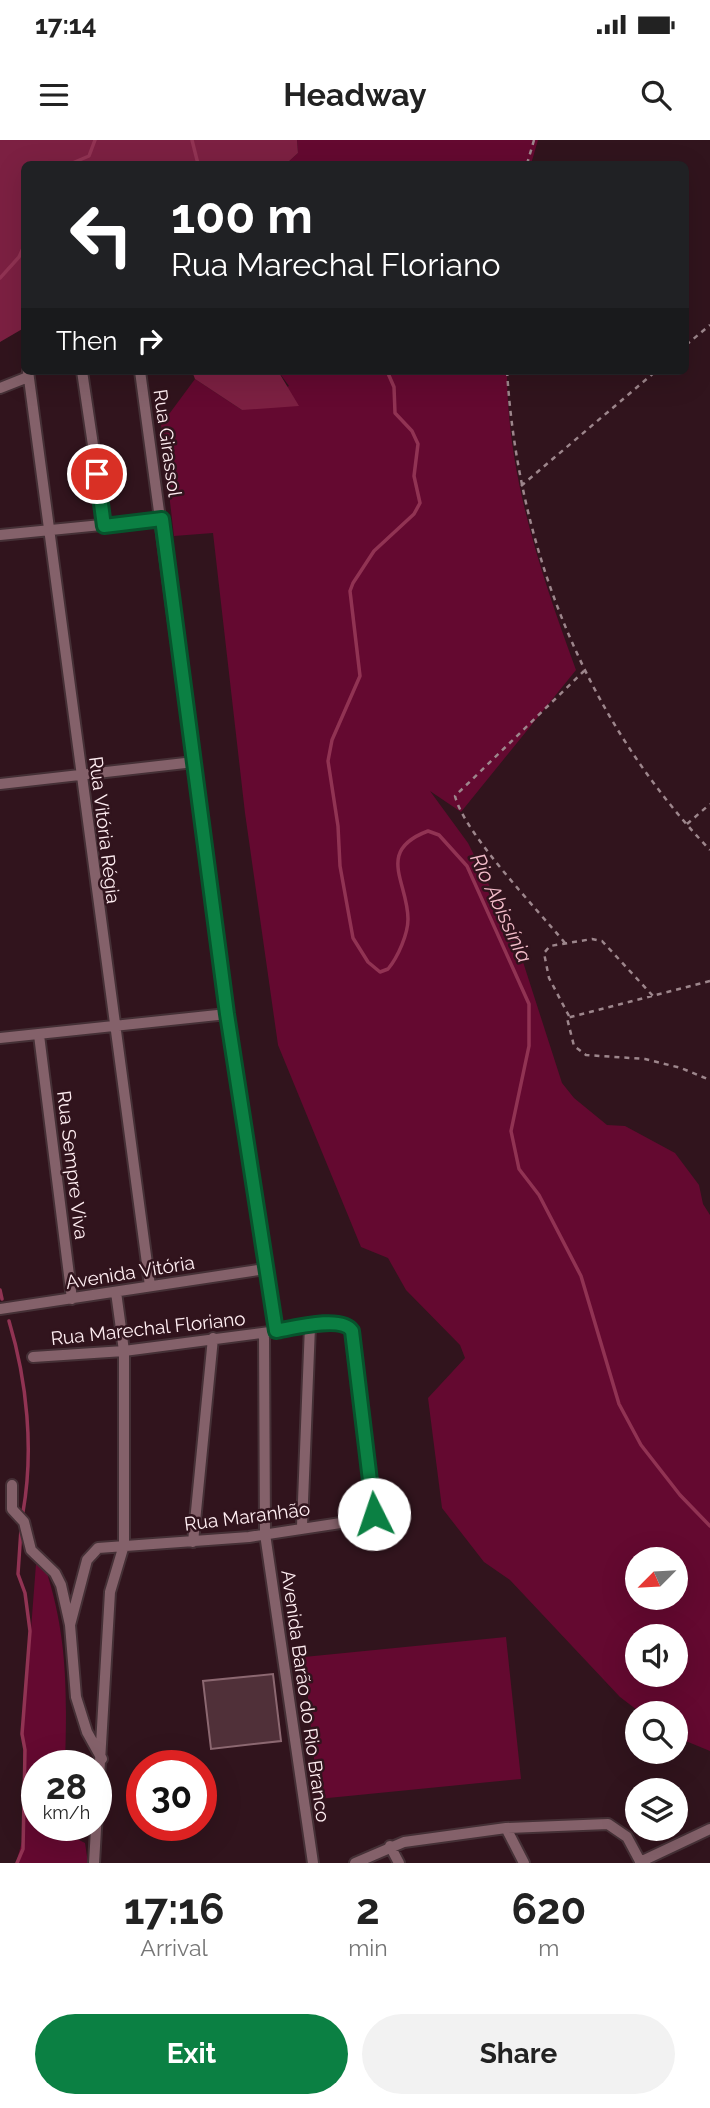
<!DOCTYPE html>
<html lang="en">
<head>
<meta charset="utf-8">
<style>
	body { margin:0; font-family:Raleway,sans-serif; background:#f2f2f2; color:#222; height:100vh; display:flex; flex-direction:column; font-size:26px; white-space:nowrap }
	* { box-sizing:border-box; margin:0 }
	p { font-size:23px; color:#767676 }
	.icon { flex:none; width:38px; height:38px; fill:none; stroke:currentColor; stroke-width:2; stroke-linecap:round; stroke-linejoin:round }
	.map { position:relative; height:1723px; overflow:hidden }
	.drawer { display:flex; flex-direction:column; background:#fff; flex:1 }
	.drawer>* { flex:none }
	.top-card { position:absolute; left:21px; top:21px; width:668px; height:214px; border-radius:10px; box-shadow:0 7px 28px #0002; background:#202124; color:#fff; overflow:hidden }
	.needle { width:46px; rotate:246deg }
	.controls { position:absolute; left:625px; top:1407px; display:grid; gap:14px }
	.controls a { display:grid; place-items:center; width:63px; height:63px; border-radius:50%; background:#fff; box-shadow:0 7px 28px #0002; font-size:35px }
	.speed { position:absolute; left:21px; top:1610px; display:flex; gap:14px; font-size:35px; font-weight:700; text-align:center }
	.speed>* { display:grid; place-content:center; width:91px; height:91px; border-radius:50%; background:#fff; box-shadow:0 7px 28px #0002; line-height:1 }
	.speed small { font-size:18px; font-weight:400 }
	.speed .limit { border:10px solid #d22; background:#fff; color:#111 }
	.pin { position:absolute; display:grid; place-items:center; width:60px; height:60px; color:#fff; margin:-30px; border:4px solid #fff; border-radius:50%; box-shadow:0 2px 7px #0007 }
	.me { position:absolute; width:77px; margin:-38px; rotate:356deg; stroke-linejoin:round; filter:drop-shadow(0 0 5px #0008) }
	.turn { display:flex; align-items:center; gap:24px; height:147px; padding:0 35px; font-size:32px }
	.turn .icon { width:91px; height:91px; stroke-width:2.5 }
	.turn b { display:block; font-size:49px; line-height:60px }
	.then { display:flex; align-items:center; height:66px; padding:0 35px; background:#0003; gap:14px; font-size:26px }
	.eta { display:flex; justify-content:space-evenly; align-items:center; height:119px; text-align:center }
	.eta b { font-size:42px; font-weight:700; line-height:49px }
	.button { display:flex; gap:14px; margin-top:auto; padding:14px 35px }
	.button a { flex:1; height:80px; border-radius:42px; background:#0b8043; color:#fff; font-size:28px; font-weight:700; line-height:80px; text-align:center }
	.button a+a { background:#f2f2f2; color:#222 }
	.status { display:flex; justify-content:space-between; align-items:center; height:49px; padding:0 35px; background:#fff; direction:ltr }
	.status svg { height:19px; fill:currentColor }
	header { display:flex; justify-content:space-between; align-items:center; height:91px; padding:0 35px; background:#fff; font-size:32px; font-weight:700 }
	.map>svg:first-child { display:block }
</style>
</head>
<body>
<div class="status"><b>17:14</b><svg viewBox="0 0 49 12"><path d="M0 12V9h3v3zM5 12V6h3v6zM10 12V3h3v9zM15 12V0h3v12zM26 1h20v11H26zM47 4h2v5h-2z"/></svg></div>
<header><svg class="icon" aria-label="menu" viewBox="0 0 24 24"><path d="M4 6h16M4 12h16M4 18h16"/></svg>Headway<svg class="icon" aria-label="search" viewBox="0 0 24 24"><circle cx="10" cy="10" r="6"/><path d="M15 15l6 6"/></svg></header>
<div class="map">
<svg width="710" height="1723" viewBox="0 0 710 1723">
	<rect width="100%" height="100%" fill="#31141d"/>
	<path fill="#640930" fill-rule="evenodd" d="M297 0H538L531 24H286L298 13Z
		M278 231H507C507 335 541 434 576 530L461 672 430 651 468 703 515 797 562 943 574 958 607 985 625 986 675 1013 699 1045 703 1064 710 1075V1611L676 1597V1573H641L620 1557 510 1440 484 1422 442 1368 428 1258 465 1218 460 1205 406 1150 388 1118 361 1107 278 905 245 673 213 393 174 396 161 285 195 239 242 270 289 246ZM637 1419H676V1458H637ZM637 1496H676V1535H637Z
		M36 1424 45 1427C68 1496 67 1554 65 1626H37V1685H60L61 1691 85 1703 88 1723H16L23 1698V1593Z
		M506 1497 521 1639 318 1659 304 1517Z"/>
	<path fill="#7c2042" d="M0 0H297L298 13 286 24H24V188L0 202Z
		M192 231H278L299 266 242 270 195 239Z"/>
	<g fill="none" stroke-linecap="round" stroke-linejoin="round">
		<path stroke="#913353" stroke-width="3.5" d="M192 0 198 24
			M70 24 89 16 95 0
			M0 138 19 117 24 106
			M387 231 394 247 395 273 412 291 418 304 414 336 420 363 414 374 374 411 353 443 350 451 360 536 332 600 328 621 338 686 340 726 353 798 368 822 380 832 388 829C398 817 408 794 408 779 408 742 375 711 428 691L439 695 467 726 529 864V906L511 991 519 1029 539 1055 581 1136 619 1264 641 1305 680 1355 710 1386
			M0 1150 2 1159
			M9 1181C27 1241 34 1310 23 1372
			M17 1723 23 1709 25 1610 22 1594 30 1491 25 1453 18 1434 21 1389"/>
	</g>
	<path fill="#503039" stroke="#8c6871" stroke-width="2" d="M273 1534 281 1601 211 1609 203 1541Z"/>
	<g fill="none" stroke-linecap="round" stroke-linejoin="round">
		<g stroke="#453036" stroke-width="14">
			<path id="minor" d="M28 231 150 1146
				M82 231 105 386
				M140 231 227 874 276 1191
				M0 248 28 237
				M0 395 162 379
				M0 644 194 622
				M39 895 72 1159
				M0 898 227 874
				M0 1169 265 1129
				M264 1193 265 1394 313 1723
				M33 1217 124 1211 338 1183 349 1187 352 1191 374 1374 367 1379 249 1397 98 1408 87 1420 70 1485
				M12 1345V1369L24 1382 31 1410 55 1433 61 1445 70 1485 76 1557 87 1592 102 1619
				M302 1386 310 1186
				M193 1402 213 1198
				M506 1688 524 1723
				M390 1706 399 1723
				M640 1722 710 1689
				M94 1723 110 1452 124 1405V1211L116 1152
				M355 1723 404 1702 506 1688 608 1684 627 1697 641 1723"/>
		</g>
		<path stroke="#9d868c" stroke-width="2.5" stroke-dasharray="5 5" stroke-linecap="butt" d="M527 24 534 0
			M686 205 710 185
			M507 231C518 409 586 580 710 710
			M521 346 656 231
			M687 684 710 664
			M565 803C537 769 464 693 455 656L584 531
			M710 841 567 878 574 906 586 915 645 919 681 928 710 940
			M569 876 549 838 544 813 550 806 592 799 602 801 653 856"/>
		<use href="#minor" stroke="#84616a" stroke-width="10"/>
	</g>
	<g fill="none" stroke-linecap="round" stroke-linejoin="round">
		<g stroke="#07532c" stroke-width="18">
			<path id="route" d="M97 334 104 386 162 379 227 874 276 1191C293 1188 342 1175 352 1191L374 1374"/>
		</g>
		<use href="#route" stroke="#0b8043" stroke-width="12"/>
	</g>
	<g text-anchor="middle" stroke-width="5" stroke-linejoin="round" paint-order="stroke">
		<g font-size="19" fill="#ffeef2" stroke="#31141d">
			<text transform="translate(168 303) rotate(82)" y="7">Rua Girassol</text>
			<text transform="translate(105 690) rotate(83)" y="7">Rua Vitória Régia</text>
			<text transform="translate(73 1025) rotate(83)" y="7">Rua Sempre Viva</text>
			<text transform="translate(130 1132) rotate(-9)" y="7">Avenida Vitória</text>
			<text transform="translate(148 1188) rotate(-6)" y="7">Rua Marechal Floriano</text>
			<text transform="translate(247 1376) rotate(-7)" y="7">Rua Maranhão</text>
			<text transform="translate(306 1556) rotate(82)" y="7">Avenida Barão do Rio Branco</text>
		</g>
		<g font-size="21" font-style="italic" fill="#f3bdca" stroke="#31141d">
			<text transform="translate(501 768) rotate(65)" y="7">Rio Abissínia</text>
		</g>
	</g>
</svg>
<div class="controls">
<a><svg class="needle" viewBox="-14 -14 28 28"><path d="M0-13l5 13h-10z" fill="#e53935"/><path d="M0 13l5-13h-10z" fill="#767676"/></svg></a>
<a><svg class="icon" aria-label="sound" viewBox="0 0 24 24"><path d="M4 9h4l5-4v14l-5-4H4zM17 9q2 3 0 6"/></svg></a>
<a><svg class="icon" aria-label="search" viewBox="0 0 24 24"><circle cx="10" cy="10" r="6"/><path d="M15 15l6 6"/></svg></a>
<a><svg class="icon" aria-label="layers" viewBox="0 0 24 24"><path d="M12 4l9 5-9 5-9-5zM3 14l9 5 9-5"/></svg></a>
</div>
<div class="speed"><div>28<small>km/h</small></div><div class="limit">30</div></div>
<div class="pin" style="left:97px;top:334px;background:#d93025"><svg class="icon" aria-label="arrive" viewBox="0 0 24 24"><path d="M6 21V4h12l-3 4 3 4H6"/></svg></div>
<svg class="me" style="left:374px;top:1374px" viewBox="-20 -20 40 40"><circle r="19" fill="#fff"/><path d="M0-13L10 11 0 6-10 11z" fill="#0b8043"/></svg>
<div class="top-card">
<div class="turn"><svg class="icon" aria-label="left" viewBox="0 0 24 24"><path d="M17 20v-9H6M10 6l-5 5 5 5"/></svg><div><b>100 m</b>Rua Marechal Floriano</div></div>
<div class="then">Then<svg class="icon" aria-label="right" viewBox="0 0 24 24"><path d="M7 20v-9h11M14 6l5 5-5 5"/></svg></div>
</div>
</div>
<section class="drawer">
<div class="eta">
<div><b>17:16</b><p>Arrival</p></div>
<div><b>2</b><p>min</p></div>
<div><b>620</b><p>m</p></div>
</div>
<div class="button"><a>Exit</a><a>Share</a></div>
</section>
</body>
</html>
